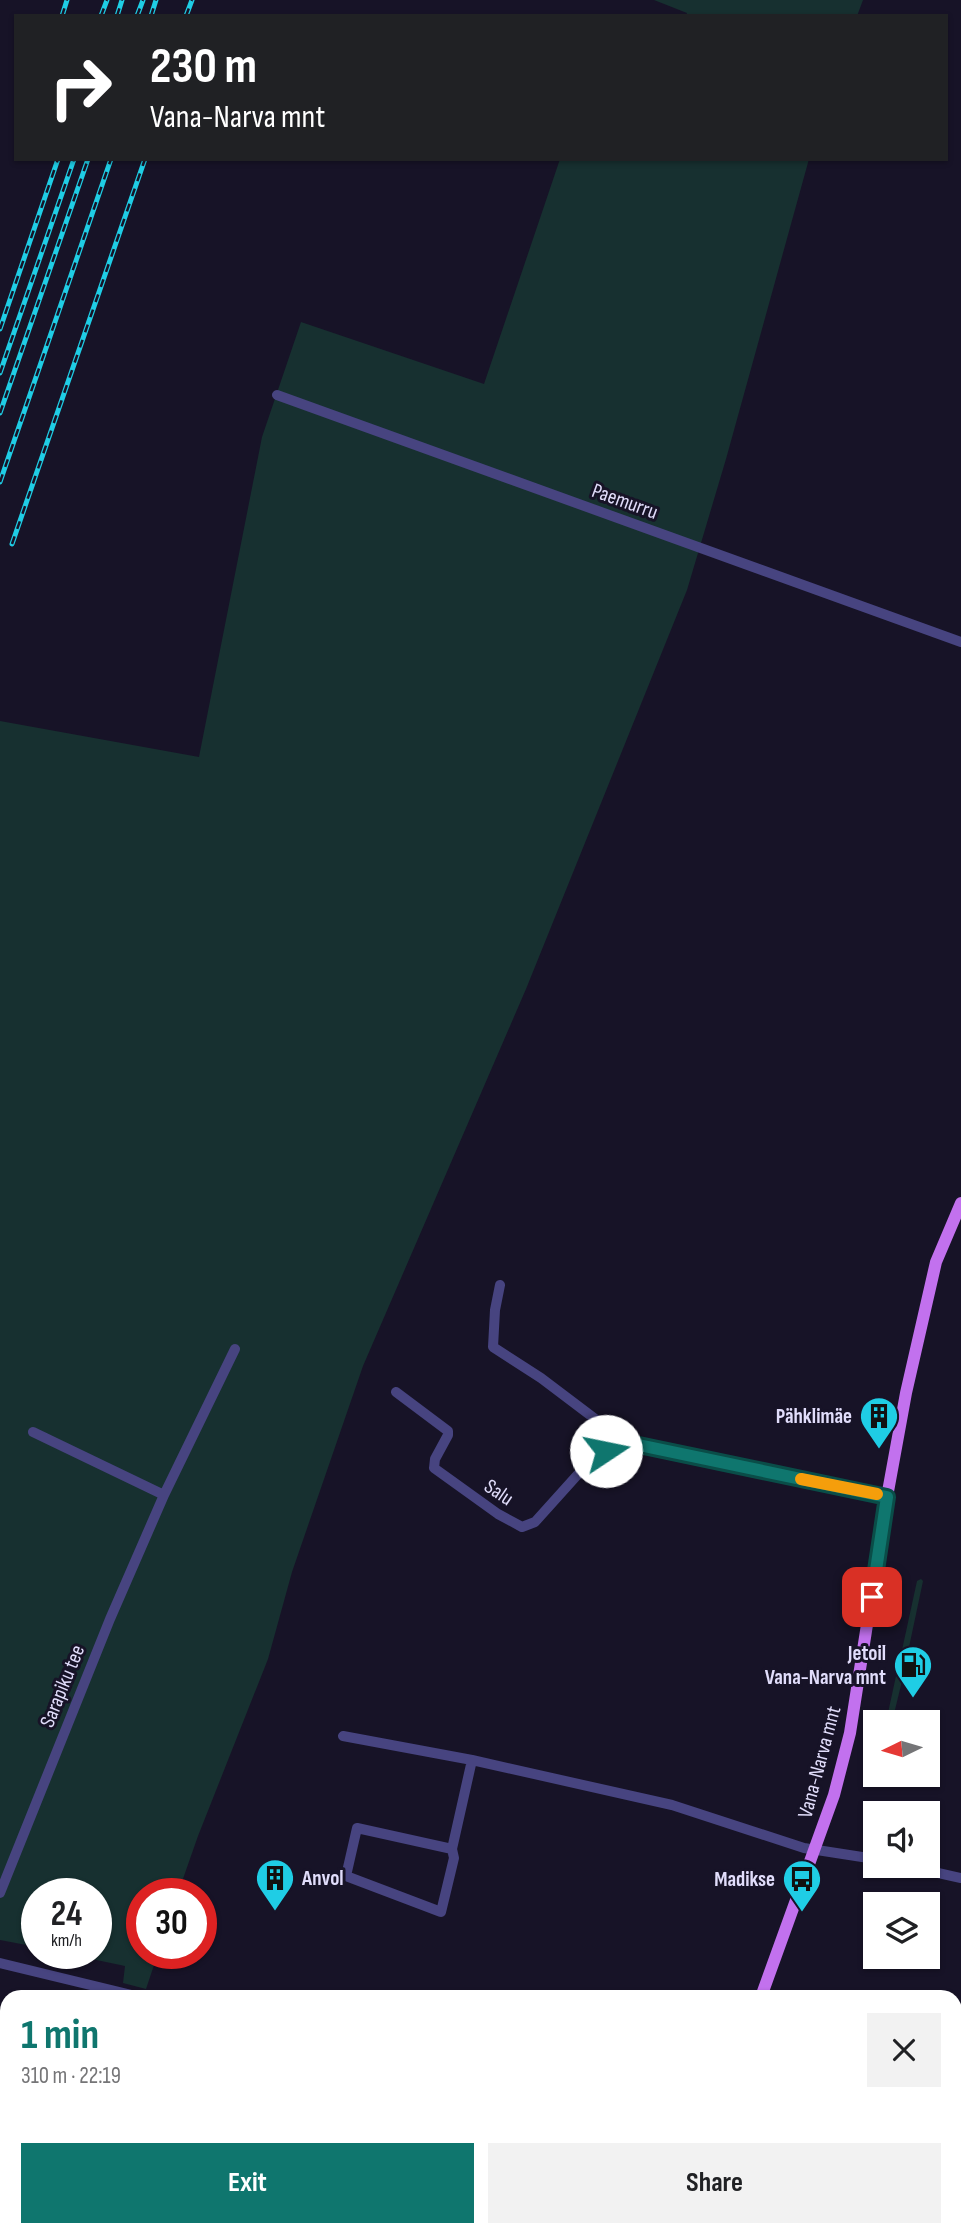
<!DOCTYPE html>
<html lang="en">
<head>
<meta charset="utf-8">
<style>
	body { margin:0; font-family:"Sofia Sans Condensed",sans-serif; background:#f2f2f2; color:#202124; height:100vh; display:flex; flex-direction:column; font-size:26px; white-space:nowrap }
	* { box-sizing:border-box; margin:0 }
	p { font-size:23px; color:#757577 }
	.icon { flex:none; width:38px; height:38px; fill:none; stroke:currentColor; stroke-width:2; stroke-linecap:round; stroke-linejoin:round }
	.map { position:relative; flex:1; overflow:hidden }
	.sheet { position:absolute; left:0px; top:1990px; width:962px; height:247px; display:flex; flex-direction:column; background:#fff; border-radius:21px 21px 0 0; box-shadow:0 2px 5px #0004 }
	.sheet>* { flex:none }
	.banner { position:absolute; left:14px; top:14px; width:934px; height:147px; border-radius:0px; box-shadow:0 2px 5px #0004; background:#202124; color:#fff; overflow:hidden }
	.needle { width:46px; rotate:265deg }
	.buttons { position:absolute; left:863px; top:1710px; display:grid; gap:14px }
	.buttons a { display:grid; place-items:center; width:77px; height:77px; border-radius:0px; background:#fff; box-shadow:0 2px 5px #0004; font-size:35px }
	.speed { position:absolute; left:21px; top:1878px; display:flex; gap:14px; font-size:35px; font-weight:700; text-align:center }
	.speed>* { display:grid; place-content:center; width:91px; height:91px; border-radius:50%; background:#fff; box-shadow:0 2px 5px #0004; line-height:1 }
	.speed small { font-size:18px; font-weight:400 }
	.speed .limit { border:10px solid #d22; background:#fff; color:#111 }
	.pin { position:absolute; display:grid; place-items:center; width:60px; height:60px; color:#fff; margin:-30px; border-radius:14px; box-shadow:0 4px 10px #0006 }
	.me { position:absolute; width:77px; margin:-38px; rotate:79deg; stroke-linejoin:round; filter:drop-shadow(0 0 5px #0008) }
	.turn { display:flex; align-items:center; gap:24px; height:147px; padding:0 21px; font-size:32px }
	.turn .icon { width:91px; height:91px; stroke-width:2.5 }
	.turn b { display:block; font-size:49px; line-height:60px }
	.round { display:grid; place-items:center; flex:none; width:74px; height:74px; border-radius:0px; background:#f2f2f2 }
	.overview { display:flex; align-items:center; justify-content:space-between; height:119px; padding:0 21px }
	h1 { font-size:42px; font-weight:700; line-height:52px; color:#0f766e }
	.primary-button { display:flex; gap:14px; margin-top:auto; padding:14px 21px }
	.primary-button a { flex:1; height:80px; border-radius:0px; background:#0f766e; color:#fff; font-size:28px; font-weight:700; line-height:80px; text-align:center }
	.primary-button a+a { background:#f2f2f2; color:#202124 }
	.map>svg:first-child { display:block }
</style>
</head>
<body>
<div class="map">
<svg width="961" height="2235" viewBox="0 0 961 2235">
	<rect width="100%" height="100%" fill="#171327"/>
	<path fill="#173030" d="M654 0H863L857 16H686L687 13Z
		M560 159H809L726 459 687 590 526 989 363 1366 292 1572 268 1659 198 1836 178 1893 142 1894V1953H158L146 1989 123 1983 125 1966 63 1953H96V1894H37V1947L0 1940V721L199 757 262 437 301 322 484 384Z
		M921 1579 923 1581 908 1652 902 1650 917 1581Z
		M896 1676 903 1677 892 1722H886Z
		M0 2217 7 2218V2230H178V2235H0Z"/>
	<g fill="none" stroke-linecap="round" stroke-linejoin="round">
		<path stroke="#474480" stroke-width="10" d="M277 395 961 642
			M500 1285 495 1310 493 1347 541 1378 623 1440 633 1444 887 1497
			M396 1392 448 1431V1435L435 1459 434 1468 498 1514 522 1527 535 1522 589 1462 623 1440
			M33 1432 164 1495
			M343 1736 472 1760 672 1805 804 1848 875 1859
			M452 1849 454 1858 441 1912 346 1876 357 1828 452 1849 472 1760
			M907 1866 961 1878
			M0 1893 110 1619 164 1495 235 1349
			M0 1963 140 1997"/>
		<path stroke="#c271ee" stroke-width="12" d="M761 1997 834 1795 850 1733 887 1497 906 1393 936 1262 961 1203
			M674 2235 676 2230"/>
		<g stroke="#1fcde5" stroke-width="5">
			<path id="rail" d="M62 16 67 0
				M101 16 107 0
				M117 16 122 0
				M137 16 143 0
				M151 16 156 0
				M186 16 192 0
				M0 329 58 159
				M0 373 74 159
				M0 413 88 159
				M0 482 111 159
				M12 544 145 159"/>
		</g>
		<use href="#rail" stroke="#171327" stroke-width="2.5" stroke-dasharray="8" stroke-linecap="butt"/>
	</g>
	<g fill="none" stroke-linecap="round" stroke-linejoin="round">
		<g stroke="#0a4d48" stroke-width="18">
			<path id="route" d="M606 1451 622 1440 634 1444 887 1497 872 1597"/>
		</g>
		<use href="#route" stroke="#0f766e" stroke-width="12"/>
		<path stroke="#f59e0b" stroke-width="12" d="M801 1479 877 1494"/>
	</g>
	<defs>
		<g id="building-pin" transform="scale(2.0125)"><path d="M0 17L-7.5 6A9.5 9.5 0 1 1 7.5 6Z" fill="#1fcde5" stroke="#171327"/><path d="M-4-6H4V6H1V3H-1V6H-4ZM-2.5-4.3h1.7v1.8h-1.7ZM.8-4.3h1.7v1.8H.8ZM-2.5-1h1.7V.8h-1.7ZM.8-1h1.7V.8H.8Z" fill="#111"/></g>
		<g id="fuel-pin" transform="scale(2.0125)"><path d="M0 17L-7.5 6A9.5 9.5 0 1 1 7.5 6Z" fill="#1fcde5" stroke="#171327"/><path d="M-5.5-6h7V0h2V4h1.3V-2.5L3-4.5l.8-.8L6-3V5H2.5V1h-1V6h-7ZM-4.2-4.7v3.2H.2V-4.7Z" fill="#111"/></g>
		<g id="bus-pin" transform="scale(2.0125)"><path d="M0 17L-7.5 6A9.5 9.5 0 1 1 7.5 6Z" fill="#1fcde5" stroke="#171327"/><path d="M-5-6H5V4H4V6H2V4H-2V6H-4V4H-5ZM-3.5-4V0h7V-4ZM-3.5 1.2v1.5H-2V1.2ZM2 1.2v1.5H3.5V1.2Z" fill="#111"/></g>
	</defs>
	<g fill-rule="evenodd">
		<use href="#building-pin" x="879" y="1416"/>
		<use href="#fuel-pin" x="913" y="1665"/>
		<use href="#building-pin" x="275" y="1878"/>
		<use href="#bus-pin" x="802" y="1879"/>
	</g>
	<g text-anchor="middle" stroke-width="6" stroke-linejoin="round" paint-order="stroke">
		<g font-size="21" fill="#e1ddfb" stroke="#171327">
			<text transform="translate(625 501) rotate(20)" y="7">Paemurru</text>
			<text transform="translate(499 1492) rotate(34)" y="7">Salu</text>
			<text transform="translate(62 1686) rotate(-68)" y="7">Sarapiku tee</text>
			<text transform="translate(819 1762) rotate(-75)" y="7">Vana-Narva mnt</text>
		</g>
		<g font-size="21" font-weight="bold" fill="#e1ddfb" stroke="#171327" text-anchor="end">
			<text x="852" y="1423">Pähklimäe</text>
			<text x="886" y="1660">Jetoil<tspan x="886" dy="24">Vana-Narva mnt</tspan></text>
			<text x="302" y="1885" text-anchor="start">Anvol</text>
			<text x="775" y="1886">Madikse</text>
		</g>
	</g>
</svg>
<div class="buttons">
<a><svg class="needle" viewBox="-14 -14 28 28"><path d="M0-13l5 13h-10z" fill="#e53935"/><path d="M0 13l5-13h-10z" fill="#757577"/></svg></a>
<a><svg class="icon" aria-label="sound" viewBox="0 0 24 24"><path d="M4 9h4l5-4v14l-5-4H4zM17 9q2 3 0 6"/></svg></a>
<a><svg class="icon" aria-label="layers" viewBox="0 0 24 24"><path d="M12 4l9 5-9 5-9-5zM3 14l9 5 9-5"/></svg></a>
</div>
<div class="speed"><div>24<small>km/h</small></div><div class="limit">30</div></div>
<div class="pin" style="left:872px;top:1597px;background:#d93025"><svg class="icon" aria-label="arrive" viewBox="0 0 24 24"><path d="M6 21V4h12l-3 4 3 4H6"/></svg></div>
<svg class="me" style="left:606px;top:1451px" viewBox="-20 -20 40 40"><circle r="19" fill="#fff"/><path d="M0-13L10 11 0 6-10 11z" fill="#0f766e"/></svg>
<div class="banner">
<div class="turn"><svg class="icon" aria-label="right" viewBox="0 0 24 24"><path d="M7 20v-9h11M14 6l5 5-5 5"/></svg><div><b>230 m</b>Vana-Narva mnt</div></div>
</div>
<section class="sheet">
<div class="overview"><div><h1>1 min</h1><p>310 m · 22:19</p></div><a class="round"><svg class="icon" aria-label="close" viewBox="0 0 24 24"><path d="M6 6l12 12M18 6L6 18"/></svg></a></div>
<div class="primary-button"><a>Exit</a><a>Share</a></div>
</section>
</div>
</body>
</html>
